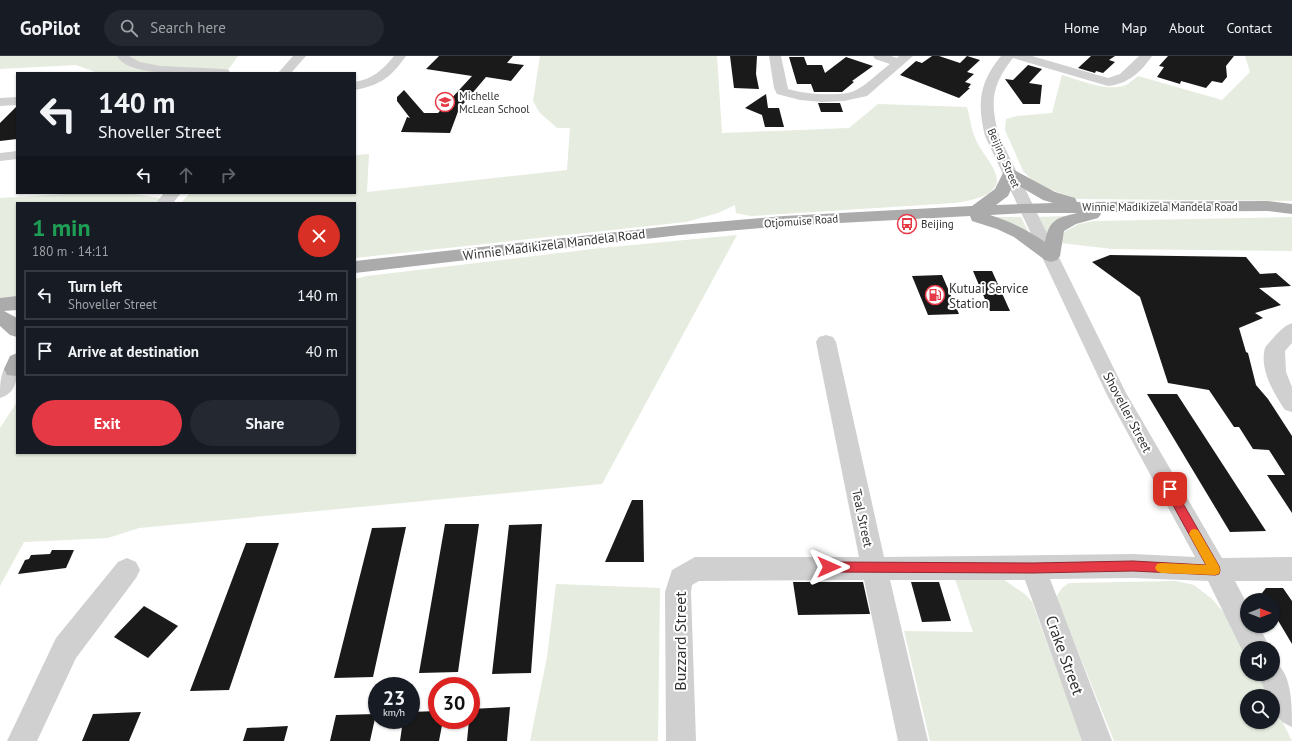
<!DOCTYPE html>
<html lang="en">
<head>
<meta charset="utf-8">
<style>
	body { margin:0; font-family:"PT Sans",sans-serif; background:#242831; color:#f1f3f6; height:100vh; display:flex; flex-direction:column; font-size:15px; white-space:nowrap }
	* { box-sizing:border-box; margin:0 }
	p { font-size:13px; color:#9ea1a6 }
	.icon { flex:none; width:22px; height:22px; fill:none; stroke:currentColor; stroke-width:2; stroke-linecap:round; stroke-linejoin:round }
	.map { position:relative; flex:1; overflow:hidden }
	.panel { position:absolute; left:16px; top:146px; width:340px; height:252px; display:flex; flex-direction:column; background:#171b24; border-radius:0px; box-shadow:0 1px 3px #0004 }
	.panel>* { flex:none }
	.top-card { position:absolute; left:16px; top:16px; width:340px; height:122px; border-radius:0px; box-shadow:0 1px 3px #0004; background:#171b24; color:#f1f3f6; overflow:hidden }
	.needle { width:26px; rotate:90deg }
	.buttons { position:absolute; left:1240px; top:537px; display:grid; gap:8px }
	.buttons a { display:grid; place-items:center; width:40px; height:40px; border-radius:50%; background:#171b24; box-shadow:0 1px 3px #0004; font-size:20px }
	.speed { position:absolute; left:368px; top:621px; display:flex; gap:8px; font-size:20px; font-weight:700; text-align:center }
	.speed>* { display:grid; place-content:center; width:52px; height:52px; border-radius:50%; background:#171b24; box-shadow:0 1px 3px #0004; line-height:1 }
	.speed small { font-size:10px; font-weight:400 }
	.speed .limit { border:6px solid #d22; background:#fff; color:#111 }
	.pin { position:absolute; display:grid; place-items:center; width:34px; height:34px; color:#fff; margin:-17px; border-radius:8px; box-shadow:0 2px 6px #0006 }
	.me { position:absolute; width:44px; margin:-22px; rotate:90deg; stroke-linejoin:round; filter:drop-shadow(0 0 3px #0008) }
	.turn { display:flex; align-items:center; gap:14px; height:84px; padding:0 16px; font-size:18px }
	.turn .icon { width:52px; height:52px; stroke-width:2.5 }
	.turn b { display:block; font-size:28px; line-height:34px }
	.lanes { display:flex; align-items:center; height:38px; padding:0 16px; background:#0003; justify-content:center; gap:20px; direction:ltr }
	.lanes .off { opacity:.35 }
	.round { display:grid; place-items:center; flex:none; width:42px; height:42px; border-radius:21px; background:#242831 }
	.head { display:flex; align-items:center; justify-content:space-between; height:68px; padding:0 16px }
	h1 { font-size:24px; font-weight:700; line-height:30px; color:#1e9e55 }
	.action { display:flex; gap:8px; margin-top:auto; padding:8px 16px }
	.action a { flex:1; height:46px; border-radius:24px; background:#e63946; color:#fff; font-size:16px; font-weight:700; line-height:46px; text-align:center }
	.action a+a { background:#242831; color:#f1f3f6 }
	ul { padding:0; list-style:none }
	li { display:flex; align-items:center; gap:12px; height:50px; margin:0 8px 6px; padding:0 8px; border:2px solid #363941; border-radius:0px }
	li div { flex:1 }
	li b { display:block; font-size:15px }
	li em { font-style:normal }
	header { display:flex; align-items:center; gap:24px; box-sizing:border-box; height:56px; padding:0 20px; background:#171b24; border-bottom:1px solid #363941 }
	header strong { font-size:19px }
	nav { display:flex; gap:22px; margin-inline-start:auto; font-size:14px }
	.search { width:280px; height:36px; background:#242831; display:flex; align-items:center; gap:10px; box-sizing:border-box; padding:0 14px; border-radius:22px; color:#9ea1a6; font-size:15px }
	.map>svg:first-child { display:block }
</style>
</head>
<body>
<header>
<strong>GoPilot</strong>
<div class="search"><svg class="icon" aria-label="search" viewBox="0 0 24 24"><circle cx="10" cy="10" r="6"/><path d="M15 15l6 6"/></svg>Search here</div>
<nav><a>Home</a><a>Map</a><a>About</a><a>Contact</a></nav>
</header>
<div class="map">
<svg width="1292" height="685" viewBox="0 0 1292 685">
	<rect width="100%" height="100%" fill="#fff"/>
	<path fill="#e6ecdf" d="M0 0H238L226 17H98L76 9 0 13Z
		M540 0H717L722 77 849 72 878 48 967 51C970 61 971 74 976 84 981 96 992 106 996 119 1003 140 968 145 955 147L751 160 736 157 735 149 718 157 686 166 355 202V147H181L190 137H355V99L369 98 367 136 567 114 570 72H557L539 56 533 45Z
		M1245 0H1292V145L1076 143 1044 131 1032 124 1023 115 1005 74 1006 63 1017 60 1052 57 1062 19C1080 24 1104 35 1123 30 1128 29 1134 23 1138 20L1222 44 1250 16Z
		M83 137H126L168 143 164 147H17V245L0 249V142Z
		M1065 160 1050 171 1047 178 1039 161Z
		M990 161H1021L1032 183Z
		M1292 161V195L1112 193 1061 187 1064 176 1079 168 1094 165Z
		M737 179 602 428 139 472 108 482 24 486 0 530V372L17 346V397H355V223L367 220 601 192Z
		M955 523H1003L1026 539 1032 546 1083 685H930L904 575 973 576Z
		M1176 525 1194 529 1212 543 1225 558 1247 599V618H1257L1269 640H1247V666H1273V647L1292 685H1114L1056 541 1062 532 1069 527Z
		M556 528 660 532 658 685H530L547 601Z"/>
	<path fill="#1a1a1a" d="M439 0H513L507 7 524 9 511 25 486 21 459 53 450 77 401 76 407 61 410 62 397 45V41L404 34 424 57H438L472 20 426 13Z
		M730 0H757L756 18 759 33 734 32Z
		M932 0H939L960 7 967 0 980 4 967 16 974 18 965 26 971 28 968 32H970L959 42 900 19 916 5 922 7Z
		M1091 0H1115L1109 4 1115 6 1103 17 1096 15 1095 17 1078 12Z
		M1168 0H1234L1226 10 1227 21 1222 27 1212 25 1206 32 1181 25 1180 28 1157 21 1164 11 1159 10Z
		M789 1H804L807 9H822L825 17 846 1 873 10 852 25 854 26 842 36H814L811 28H797Z
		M1028 9 1042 13 1029 27 1042 29 1040 48H1023L1005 23 1013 24Z
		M766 38 768 52H779L784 71H765L762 59 745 52Z
		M818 47H840L843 56H821Z
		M17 50V83L0 85V67Z
		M1110 199 1246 201 1260 218 1276 217 1291 230 1259 232 1281 249 1255 257 1263 262 1239 272 1246 296 1248 297 1256 329 1268 343 1292 380V457L1267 419H1285L1269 394 1253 393 1239 371H1234L1209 334 1168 327 1140 241 1092 206Z
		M973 215H992L1010 255H990Z
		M942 219 959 258 928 259 912 220Z
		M1147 338H1177L1266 475 1230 476Z
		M632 444H643L644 506H605Z
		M445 468H479L458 616 419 617Z
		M542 468 531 617 492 618 509 469Z
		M406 471 373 621 334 622 372 472Z
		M246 487H279L229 634 190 635Z
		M52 494H74L66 512 18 518 25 504 29 503 31 499 50 498Z
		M793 526H863L870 558 798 559Z
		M911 526H939L951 565 922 566Z
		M1266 532H1283L1292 545V588L1273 556V544H1266L1262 537Z
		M144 550 178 570 148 602 114 581Z
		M510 651 507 685H467L469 664H471V653Z
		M437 655V664H443L439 685H400L403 664H411V656Z
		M141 656 129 685H82L93 658Z
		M376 658 370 685H330L336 659Z
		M288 670 284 685H243L247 672Z"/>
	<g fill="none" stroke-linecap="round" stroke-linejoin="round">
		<path fill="#d0d0d0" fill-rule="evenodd" d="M117 0H129L140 6 160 10 224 13 229 14 230 17C207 17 128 23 117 0Z
			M293 0H306L291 17H278Z
			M394 0H406C391 21 381 29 355 34V26C372 23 383 14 394 0Z
			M769 0H781L788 33C803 38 845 42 858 33 869 27 879 16 890 8L875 3 873 0H891L897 2 899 0H913L867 40 844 45 822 46 800 44 777 38 774 32Z
			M1001 0H1032L1108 22 1120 18 1139 0H1152C1141 16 1128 28 1108 30L1013 2C991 30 990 46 999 80L1126 337 1222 502 1292 501V525H1235L1247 548V570H1259L1270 592H1247L1246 602 1208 525 1133 522 1050 523 1112 685H1082L1025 524H890L928 685H898L864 524 699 525 692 529 691 536 696 685H666L665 536 672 514 695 501H859L816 286 819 281 826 279 833 281 836 286 884 501 1133 498 1195 501 1107 339 985 80C977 47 979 27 1001 0Z
			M17 41V49L0 50V42Z
			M17 95V103L0 105V97Z
			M164 137H181L173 147H156Z
			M1292 267V287L1285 295 1286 316 1292 331V356L1285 354C1274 338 1259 313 1265 292 1267 288 1272 284 1275 280 1281 274 1284 270 1292 267Z
			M17 303C17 319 19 336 0 342 0 325 0 308 17 303Z
			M127 502 136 506 140 514 136 522 76 602 37 685H7L56 582 118 506Z
			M1273 605C1292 615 1292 649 1292 671 1277 665 1273 656 1273 640H1268L1257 618H1273Z"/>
		<path fill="#ababab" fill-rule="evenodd" d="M1010 113 1016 115 1055 136 1075 142 1077 146 1268 145 1292 148V158L1268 155 1100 156 1101 158 1098 162 1076 168 1064 175 1060 200 1057 204 1051 206 1045 204 1014 181 997 173 972 165 970 160 784 170 680 179 355 217V205L680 169 784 160 972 150 995 133 1004 115ZM1014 127 1043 144 1053 147 996 149 1008 140ZM1027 157H1077C1056 162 1049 164 1045 186 1026 173 1011 166 990 159Z
			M17 240V254L4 255 17 262V281L10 279 0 270V242Z
			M17 297V320L7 319 4 313 10 300Z"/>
	</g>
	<path fill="#e63946" stroke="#96252e" d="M1170 429 1173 430 1219 510 1220 514 1219 518 1215 519 1133 515 1033 517 829 516 825 515 823 511 825 508 829 506 1033 507 1133 505 1206 509 1164 433 1166 430Z"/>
	<path fill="#f59e0b" d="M1194 473 1198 474 1219 510 1220 514 1219 518 1215 519 1161 517 1157 515 1155 512 1157 508 1161 507 1206 509 1189 478 1191 474Z"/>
	<defs>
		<g id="school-ring" transform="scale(1)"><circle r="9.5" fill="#fff" stroke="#e63946" stroke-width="1.5"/><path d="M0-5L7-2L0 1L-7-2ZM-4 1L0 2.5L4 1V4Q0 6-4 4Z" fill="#e63946"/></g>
		<g id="bus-ring" transform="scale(1)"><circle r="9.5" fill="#fff" stroke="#e63946" stroke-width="1.5"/><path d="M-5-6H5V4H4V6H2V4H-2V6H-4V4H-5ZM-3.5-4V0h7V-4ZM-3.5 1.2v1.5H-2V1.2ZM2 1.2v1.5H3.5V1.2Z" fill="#e63946"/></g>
		<g id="fuel-ring" transform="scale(1)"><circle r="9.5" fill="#fff" stroke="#e63946" stroke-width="1.5"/><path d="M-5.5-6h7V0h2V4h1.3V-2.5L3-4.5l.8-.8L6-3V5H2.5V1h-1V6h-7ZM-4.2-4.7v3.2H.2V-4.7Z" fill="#e63946"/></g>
	</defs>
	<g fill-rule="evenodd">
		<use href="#school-ring" x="445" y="46"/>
		<use href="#bus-ring" x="907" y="168"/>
		<use href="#fuel-ring" x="935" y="239"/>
	</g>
	<g text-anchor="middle" stroke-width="4" stroke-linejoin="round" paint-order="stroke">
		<g font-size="11" fill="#333" stroke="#fff" text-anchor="start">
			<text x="459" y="44">Michelle<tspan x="459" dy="13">McLean School</tspan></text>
			<text x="921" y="172">Beijing</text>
		</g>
		<g font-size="11" fill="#333" stroke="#fff">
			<text transform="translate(1004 102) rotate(66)" y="4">Beijing Street</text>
			<text x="1160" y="155">Winnie Madikizela Mandela Road</text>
			<text transform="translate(801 165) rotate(-4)" y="4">Otjomuise Road</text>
		</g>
		<g font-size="13" fill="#333" stroke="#fff">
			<text transform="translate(554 188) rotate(-7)" y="5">Winnie Madikizela Mandela Road</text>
			<text transform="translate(1128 356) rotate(62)" y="5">Shoveller Street</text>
			<text transform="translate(863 462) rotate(78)" y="5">Teal Street</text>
		</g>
		<g font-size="13" fill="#333" stroke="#fff" text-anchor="start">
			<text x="949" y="237">Kutuai Service<tspan x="949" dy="15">Station</tspan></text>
		</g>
		<g font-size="16" fill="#333" stroke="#fff">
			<text transform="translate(680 585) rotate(-90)" y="6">Buzzard Street</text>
			<text transform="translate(1065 599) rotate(70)" y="6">Crake Street</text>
		</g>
	</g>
</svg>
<div class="buttons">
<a><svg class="needle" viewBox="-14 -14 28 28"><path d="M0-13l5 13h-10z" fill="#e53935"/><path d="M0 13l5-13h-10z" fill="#9ea1a6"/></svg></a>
<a><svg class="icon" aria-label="sound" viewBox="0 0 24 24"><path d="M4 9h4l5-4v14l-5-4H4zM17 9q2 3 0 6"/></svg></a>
<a><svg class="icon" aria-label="search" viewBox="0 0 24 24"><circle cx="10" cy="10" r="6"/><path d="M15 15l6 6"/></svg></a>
</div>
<div class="speed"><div>23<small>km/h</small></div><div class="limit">30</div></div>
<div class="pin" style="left:1170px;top:433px;background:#d93025"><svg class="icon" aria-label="arrive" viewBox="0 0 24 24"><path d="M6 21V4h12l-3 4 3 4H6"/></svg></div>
<svg class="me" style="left:829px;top:511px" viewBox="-20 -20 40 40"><path d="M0-17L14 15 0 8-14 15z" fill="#e63946" stroke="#fff" stroke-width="4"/></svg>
<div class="top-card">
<div class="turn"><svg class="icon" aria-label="left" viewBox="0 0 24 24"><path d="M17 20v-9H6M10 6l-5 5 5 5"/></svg><div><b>140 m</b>Shoveller Street</div></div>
<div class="lanes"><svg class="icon" aria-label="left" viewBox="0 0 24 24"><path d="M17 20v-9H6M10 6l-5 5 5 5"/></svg><svg class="icon off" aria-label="ahead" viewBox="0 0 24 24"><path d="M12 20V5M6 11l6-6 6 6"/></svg><svg class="icon off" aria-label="right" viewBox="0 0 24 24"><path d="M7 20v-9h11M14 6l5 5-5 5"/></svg></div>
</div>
<section class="panel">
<div class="head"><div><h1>1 min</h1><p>180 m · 14:11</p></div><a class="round" style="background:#d93025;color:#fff"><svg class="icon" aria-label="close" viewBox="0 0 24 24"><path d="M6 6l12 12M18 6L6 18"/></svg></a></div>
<ul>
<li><svg class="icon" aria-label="left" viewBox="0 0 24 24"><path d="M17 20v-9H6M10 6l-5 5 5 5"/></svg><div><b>Turn left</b><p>Shoveller Street</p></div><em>140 m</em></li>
<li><svg class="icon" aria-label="arrive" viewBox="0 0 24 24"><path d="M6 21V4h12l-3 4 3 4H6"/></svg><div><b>Arrive at destination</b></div><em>40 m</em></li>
</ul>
<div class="action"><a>Exit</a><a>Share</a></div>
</section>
</div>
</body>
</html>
